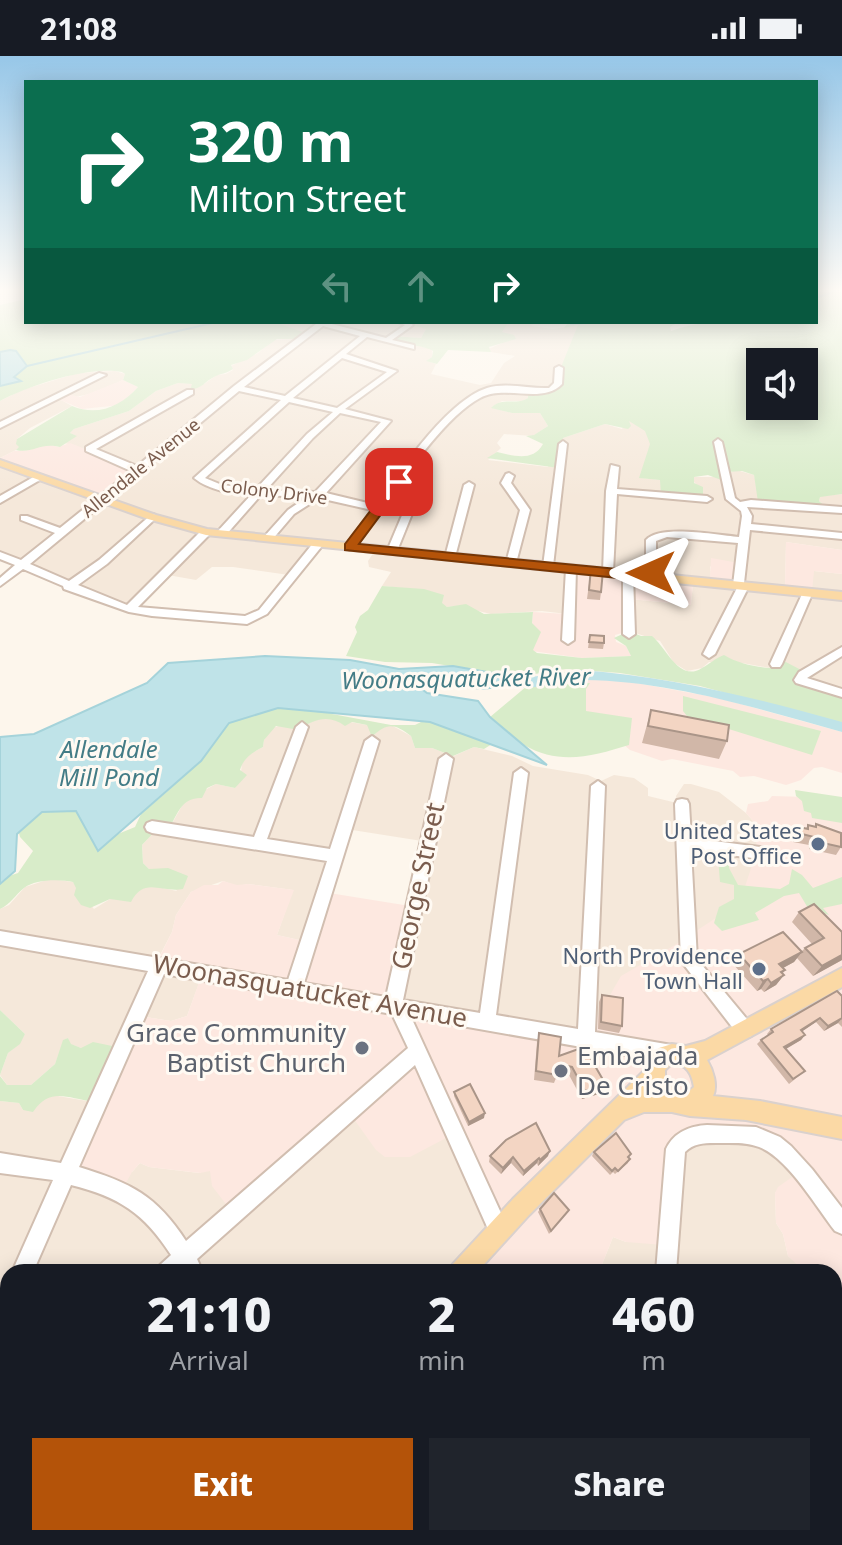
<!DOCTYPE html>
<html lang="en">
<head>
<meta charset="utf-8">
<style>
	body { margin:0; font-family:"Noto Sans",sans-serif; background:#20242c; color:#f1f3f6; height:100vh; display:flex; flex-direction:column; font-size:30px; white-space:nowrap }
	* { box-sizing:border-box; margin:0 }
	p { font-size:26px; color:#9ea1a6 }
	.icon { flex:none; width:44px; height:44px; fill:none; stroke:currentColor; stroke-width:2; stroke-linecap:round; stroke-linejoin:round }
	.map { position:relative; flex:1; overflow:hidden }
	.sheet { position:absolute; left:0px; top:1208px; width:842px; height:282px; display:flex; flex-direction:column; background:#171b24; border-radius:24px 24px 0 0; box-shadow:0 4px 20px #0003 }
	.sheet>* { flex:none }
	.guide { position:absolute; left:24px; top:24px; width:794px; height:244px; border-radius:0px; box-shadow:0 4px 20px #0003; background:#0b6e4f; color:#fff; overflow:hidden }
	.tools { position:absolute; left:746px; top:292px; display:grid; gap:16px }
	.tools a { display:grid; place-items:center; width:72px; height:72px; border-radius:0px; background:#171b24; box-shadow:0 4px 20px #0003; font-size:40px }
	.pin { position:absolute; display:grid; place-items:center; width:68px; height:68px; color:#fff; margin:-34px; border-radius:16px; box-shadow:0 4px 12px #0006 }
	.me { position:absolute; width:88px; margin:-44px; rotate:270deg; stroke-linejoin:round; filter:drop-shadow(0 0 6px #0008) }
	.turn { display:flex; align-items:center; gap:28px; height:168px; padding:0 32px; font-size:36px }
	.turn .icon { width:104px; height:104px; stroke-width:2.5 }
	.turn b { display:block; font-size:56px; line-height:68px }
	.lanes { display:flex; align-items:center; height:76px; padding:0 32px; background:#0003; justify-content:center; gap:40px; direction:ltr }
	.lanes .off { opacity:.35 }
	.eta { display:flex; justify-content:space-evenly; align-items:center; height:136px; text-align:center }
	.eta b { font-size:48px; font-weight:800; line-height:56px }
	.primary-button { display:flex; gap:16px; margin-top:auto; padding:16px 32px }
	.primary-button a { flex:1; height:92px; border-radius:0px; background:#b45309; color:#fff; font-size:32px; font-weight:800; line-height:92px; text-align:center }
	.primary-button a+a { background:#20242c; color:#f1f3f6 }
	.status { display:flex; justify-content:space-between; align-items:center; height:56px; padding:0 40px; background:#171b24; direction:ltr }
	.status svg { height:22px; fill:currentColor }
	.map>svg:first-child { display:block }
</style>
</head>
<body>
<div class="status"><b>21:08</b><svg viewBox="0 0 49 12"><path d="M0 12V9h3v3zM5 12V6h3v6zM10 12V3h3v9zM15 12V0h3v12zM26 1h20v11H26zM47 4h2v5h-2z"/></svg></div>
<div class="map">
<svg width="842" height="1489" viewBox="0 0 842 1489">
	<rect width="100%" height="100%" fill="#fdf6ec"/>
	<path fill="#f5e8da" d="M274 266H414L426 273 421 282 391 280 432 293V301L427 305 436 308 431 318 480 329 491 327 504 307 515 300 491 296 489 293 502 287V276L509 266H532L535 267 531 270 553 273 579 269 556 329 523 345H502L492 351 512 357H540L548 370 533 380 504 378 497 387 501 392 488 404 548 411 563 382 605 368 622 373 628 364 643 363 655 392 641 422 661 424V438L697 429 692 424 694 421H718L736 414 754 419 759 435 826 451 819 445 820 440 842 438V494L786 486 785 531 814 515 842 518V637L770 612 742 607 709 606 702 612 687 615 674 607 660 585 629 575 630 543 691 549 693 527 736 529 710 510 711 522 690 520 688 524 567 558 542 555 491 558 474 554 466 549 447 551 413 533 382 530 391 516 369 511 368 505 374 496 319 488 289 519 233 511H212L196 524 162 518 127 551 0 500V407L77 390 64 387 76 380 70 377 74 373 129 355 156 335 178 327 204 328 217 319 226 318 233 314 231 310 258 297 273 284 297 283 305 277Z
		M115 315 125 318 123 324 94 337 61 344 72 350 30 372 17 383 20 391 16 394 0 402V345L22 334 78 317Z
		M321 661 367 669H391L411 680 415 692H432L445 697 447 703 474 691 512 700 533 710 588 719 601 725 614 719 634 722 648 732V740L677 747 676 740 684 728H691L719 736 746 757 754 766 759 790 708 1009 393 949 422 785 346 773 304 885 277 879 293 834 248 828 237 830 223 825 191 836 176 859 172 876 156 907 202 919 187 960 171 965 133 959 117 991 81 992 70 988 68 982 64 984 55 1008 31 1029H7L0 1019 8 997 19 988 25 978 0 954V853L9 849 25 831 50 823 73 826 94 853 110 843H123L148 829 177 835 162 814 149 813 143 807 142 789 160 770 170 771 183 748 192 741 216 728 235 732 240 725 242 707 248 699 263 691 264 684 272 672 282 669 302 671Z
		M52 1039 93 1046 132 1116 140 1107 149 1111 199 1117 341 1056 448 1081 490 1170 459 1216H8V1482H141L144 1489H0V1045L19 1047 23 1054Z
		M754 1080 798 1118 775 1137 776 1167 783 1178 788 1200 806 1215 599 1216 613 1181 626 1186 677 1085Z
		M372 1482H798L788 1489H363Z"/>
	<path fill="#fde8e0" d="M123 324 138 331 121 349 82 353 53 341 63 337 80 341Z
		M45 387 58 391 70 387 136 413 101 442 0 407V402L14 395 30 394Z
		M786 486 842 494V518L814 515 812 535 785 531Z
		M711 502 739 507 736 530 693 527 691 549 630 543 629 575 615 579 616 586 626 590 631 600 582 602 532 595 537 575 532 567 533 556 567 558 572 512 687 524 690 520 710 522Z
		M561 620 609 622 719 642 842 676V717L822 711 814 712 801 724 786 729 754 720 740 721 733 715 672 703 662 705 630 694 555 629Z
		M772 740 842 742V1489H808L805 1482H834V1216H805L788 1200 783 1178 776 1167 775 1137 778 1131 798 1117 770 1086 684 1081 664 1189 626 1186 613 1181 599 1216H460L492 1178 448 1081 410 1101H385L376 1094 346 1052 229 1152 212 1130 210 1115 200 1117 149 1111 140 1107 132 1116 122 1134 65 1110 133 959 171 965 187 960 202 918 156 908 172 876 176 859 191 836 204 829H218L223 825 237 829 248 828 294 834 277 879 304 885 323 836 410 850 393 949 597 981 595 965 621 920 675 889 740 846 757 794 754 766 746 757 748 748 768 745Z
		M141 1482H334L329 1489H144Z"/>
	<path fill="#d8ecc9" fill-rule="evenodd" d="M816 234H842V438L820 441 819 445 827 452 758 446 754 419 742 415 727 416 724 425 708 419 694 421V427L703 431V443L661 439 660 424 639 422 650 388 645 375 629 365 631 370 628 373 605 368 563 382 559 412 487 402 497 396C514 400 533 406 543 388L526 380 534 379 548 370 540 357H512L491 352C502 340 516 350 528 342V335L553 331 578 269 564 272 568 267 561 266H678L670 271 671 275C715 259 769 266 816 266ZM760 306H804V350H760Z
		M26 243V266H274L306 277 297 283H277L247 304 231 309 233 313C226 318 221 317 214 321 204 326 203 332 190 334L192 328 178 327 156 335 129 355 74 373 70 377 77 380 60 391C40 386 33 398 16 394L19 391 16 388 17 383 72 350C98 361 121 350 138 331L123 324 125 318 122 316C88 310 31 329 0 345V330L21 325 14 322 22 315 11 296H0V249Z
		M414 266H509L502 276 514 279 516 283 489 291 491 296 448 294 437 308 426 305 432 301 433 295C427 290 396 287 384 284L391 280 421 282 426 273 409 268Z
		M382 530 424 533 444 539 442 547 447 551 466 548 484 558 533 556 532 567 541 576 533 594 537 597 582 602 631 600 626 590 614 582 629 575 641 580H652C666 591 679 627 702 612 711 607 714 603 724 599 737 607 754 611 770 612L775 603H780L805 616 799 622 842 637V669L700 630 620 617 566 613 516 621 432 607 385 606 346 600 357 576 355 571 360 560 368 554Z
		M590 627 586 633V655L632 662 629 689C593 700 560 710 524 689 512 682 502 669 490 661L527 630Z
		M683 640 821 675 812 699 687 660 683 655Z
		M246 647 276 653 318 652 332 658 391 669H415L431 661 492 688 484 693 474 691 446 703 445 697 432 692H415L411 680C394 667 386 667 372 681L367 669 352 666 345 670C329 658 314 663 299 674L276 670 264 684 263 691C252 697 244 701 240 714L247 719 235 732 216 728 207 732 202 742C183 741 178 756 170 771L160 770 142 789 143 807 149 813 168 812 188 820 183 833C161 837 144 820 131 846L110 843 90 852 81 849 74 839 76 832 73 826C60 823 35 823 24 832 15 839 11 848 0 853V823L18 817 33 795 20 781 17 770 28 756 78 748 113 780 135 771 141 758 169 734Z
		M795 734 842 741V767L812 762 811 757 804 755 802 745 796 740Z
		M722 797 729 798V812L738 829 780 833 789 828 792 813 802 819 813 832 842 821V848L823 852 829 859 808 852 799 837 784 840 755 857 759 864 722 875 714 867 719 851 734 843V829L720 826 718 801Z
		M0 954 25 978 20 988 8 997 0 1019Z
		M68 982 71 988 81 992 93 986 117 991 93 1046C67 1042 50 1031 33 1056L23 1054 19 1047 0 1045V1020L7 1029H31L55 1008 63 984Z"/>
	<path fill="#bfe3e8" stroke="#a5d3da" stroke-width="2" d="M10 294 16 295 27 310 14 321 21 325 0 330V296Z
		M265 600 350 604 399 613 453 610 515 621 524 627 483 633 410 624 427 637 478 645 490 661 547 709 430 666 278 652 229 667 201 705 98 795 76 755 42 756 17 778 15 815 0 828V681L34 678 147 627 168 607Z"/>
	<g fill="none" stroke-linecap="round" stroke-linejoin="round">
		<path stroke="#a5d3da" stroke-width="2" d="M816 242 838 234
			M571 268 605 266
			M27 310 217 266"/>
		<path fill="#bfe3e8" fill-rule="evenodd" d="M582 614C673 621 755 642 842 666V676C758 653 672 625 584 624 561 624 513 641 495 625L502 620 524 622Z"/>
		<g stroke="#d1beb0" stroke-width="4">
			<path id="minor" d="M313 266H324L386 282 405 269 398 266H408L413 269 392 284 414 289V293L367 281 346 298 397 315 345 353 391 365 326 437 376 449C400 415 447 345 487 332 506 326 529 333 549 332L554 327 555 312 559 310 563 312 562 328C542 349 505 328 480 342 438 364 383 453 354 493L350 494 345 491 372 454 319 442 294 458 271 485 262 483 288 454 307 441 261 439 225 480H217V476L251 439C232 437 210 435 194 422L281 344 239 335 30 508 69 525 99 504 152 458 155 459V463L107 508 78 529 127 549 202 474H210V478L138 551 245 560 259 554 314 486H322V490L267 558 247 568 152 560 129 556 64 533 63 530 23 513 0 530V522L15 509 0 503V496L21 504 55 477 21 464V460H27L60 472 131 415 86 395V391L187 334H193V338L96 393 137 410 234 330 316 268ZM323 270 360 280 285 340 244 331ZM342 302 387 316 337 352 293 342ZM289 346 333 356 307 378 256 433 222 429 205 422ZM340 357 381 366 315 436 266 434 313 382Z
				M99 317 106 319 0 372V366Z
				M718 383 722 386 735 442 740 446 751 444 842 451V457L747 451 752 460 751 468 842 477V483L750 474 744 527 749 530 715 598 709 602 703 598 737 532 733 529 738 487 667 481 656 485V520L651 523 646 520V484C660 468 717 479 739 481L742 460 741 455 726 443 714 386Z
				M563 385 567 388 553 510 548 513 543 510 559 388Z
				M611 409 619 411 617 433 707 440 712 443 707 446 617 438 613 516 608 519 603 516 606 435Z
				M509 417 514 420 511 427 530 454 516 507 511 510 506 507 520 454 501 427 506 418Z
				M37 419 45 421 0 447V440Z
				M416 426 424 428 397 495 396 497H388L387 495Z
				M469 426 474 429 455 501 454 503H446L445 501 464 429Z
				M571 510 576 513 574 584 568 588 562 584 566 513Z
				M628 515 633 518 635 578 629 582 623 578V518Z
				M808 533 813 536 782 608 780 611H772L770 608 803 536Z
				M842 591V600L807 622 842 633V641L796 627 794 624 799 616Z
				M302 666 308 671 267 783 330 793 365 685 372 680 379 685 304 927 386 941 439 703 446 698 453 703 403 944 480 957 514 717 521 712 528 717 496 959 578 973 591 730 598 725 605 730 595 976 672 989 678 992 681 998 678 1004 672 1007 411 961 506 1168 509 1175 506 1182 499 1185 492 1182 415 1009 197 1203 203 1216H157L160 1209 171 1199C144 1157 119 1141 71 1129L33 1216H12L53 1124 0 1117V1097L61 1107 148 915 0 889V875L288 924 327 805 152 777 147 775 145 771 147 767 152 765 254 781 296 671ZM164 918 392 958 408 992 186 1185C156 1139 131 1127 79 1111Z
				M682 743 687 744 689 748 691 782 767 792 772 794 774 798 772 802 767 804 691 794 697 903 751 968 754 974 751 980 745 982 739 980 681 905 675 748 677 744Z
				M707 1069 756 1071 780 1081 791 1090 812 1113 842 1152V1178L835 1175C816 1151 788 1102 759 1091 747 1086 733 1087 721 1087 707 1087 695 1086 685 1096L676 1216H656L666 1093C674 1076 690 1070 707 1069Z
				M8 1235V1264L0 1268V1239Z
				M0 1329 8 1332V1375L0 1371Z
				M39 1482H64L67 1489H41Z
				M329 1482H354L357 1489H331Z
				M632 1482H656L658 1489H632Z"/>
		</g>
		<g stroke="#dad1cd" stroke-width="4">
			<path id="major" d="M0 404 156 459 207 473 842 536V544L206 479 148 463 0 410Z
				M842 912V931L707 1004C713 1014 718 1030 713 1040L760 1045 842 1061V1083L746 1064 690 1060 672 1056H644L624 1064 529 1159 477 1216H449L453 1208 513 1143 645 1014 649 1002 659 992 672 988 686 990 705 985ZM672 1007C687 1008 692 1018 694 1031L686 1038 678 1037 665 1024V1014Z
				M186 1482H218L215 1489H183Z"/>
		</g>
		<use href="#minor" fill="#fff" fill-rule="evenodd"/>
		<use href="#major" fill="#fbd9a5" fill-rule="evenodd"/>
	</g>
	<path fill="#d1b7a8" d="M591 512 601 536 600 544 587 543Z
		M590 579 604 587 603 593 588 592Z
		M651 654 727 685 719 703 642 687Z
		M816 768 841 791 836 799 809 793V789L793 786 794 779 799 771 806 772 808 769 814 771Z
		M799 856 842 876V904L813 920 797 902 794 906 783 912 785 914 782 917 784 919 776 929 764 936 761 933 757 935 733 908 739 898 801 896 805 892 812 888 792 866Z
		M602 939 622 970 619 977 598 973 599 946Z
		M842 940V971L838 967 824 975 816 966 802 975 805 979 801 984 786 992 805 1015 789 1028 757 988 761 984 768 979 767 978 771 973Z
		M539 977 559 1000 602 1037 582 1043 569 1019 558 1017 554 1027 534 1024 537 986Z
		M454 1036 484 1062 468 1070 454 1040Z
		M594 1096 629 1102 628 1107 615 1118 613 1116 610 1119 592 1100Z
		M490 1100H548L538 1110 537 1107 523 1120 511 1107 501 1118 489 1106Z
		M540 1153 569 1154 549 1178 538 1156Z"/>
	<path fill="#aa9588" d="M802 896 794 906 772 918 779 908Z
		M842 899V904L813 920 822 910Z
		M785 914 779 922 784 919 776 929 764 936 771 927Z
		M768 923 761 933 757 935 763 925Z
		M820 962 816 966 797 979 801 974Z
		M842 962 838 967 824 975 828 970Z
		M805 979 801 984 781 996 784 991Z
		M606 1029 602 1037 582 1043 585 1035Z
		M485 1057 484 1062 468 1070 469 1066Z
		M550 1095 548 1100 538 1110 540 1104Z
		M513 1101 511 1107 501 1118 503 1112Z
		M539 1102 537 1107 523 1120 524 1115Z"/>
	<path fill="#f3d5c3" stroke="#aa9588" stroke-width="2" d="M591 512 603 514 601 536 589 534Z
		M590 579 604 580V587L589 586Z
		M651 654 729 669 727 685 648 670Z
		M816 768 841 777V791L814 785V781L798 777 799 771 808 773V769L816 771Z
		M814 848 842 876V899L822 910 805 892 824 882 799 856Z
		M783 876 802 896 779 908 785 914 781 916 784 919 771 927 768 923 763 925 739 898Z
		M837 935 842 940V962L828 970 820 962 801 974 805 979 784 991 805 1015 793 1023 761 984 773 976 771 973Z
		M602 939 623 942 622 970 601 966Z
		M539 977 561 981 559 1000 584 991 606 1029 585 1035 572 1011 558 1008 557 1019 536 1015Z
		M470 1028 485 1057 469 1066 454 1036Z
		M536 1067 550 1095 540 1104 539 1102 524 1115 513 1101 503 1112 490 1100 506 1084Z
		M616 1077 631 1098 628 1101 630 1103 618 1115 615 1112 612 1115 594 1096Z
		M554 1137 569 1154 551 1175 540 1153Z"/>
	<linearGradient id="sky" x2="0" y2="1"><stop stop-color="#97c7e8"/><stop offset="0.53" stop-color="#fefbf6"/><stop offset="1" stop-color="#fefbf6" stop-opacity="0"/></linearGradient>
	<rect width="842" height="442" fill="url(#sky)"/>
	<path fill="#b45309" stroke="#753606" stroke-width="2" d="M399 423 405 426 359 488 628 514H656L658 520 651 524 628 523 345 494V488L394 424Z"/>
	<g fill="#5c6f8a" stroke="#fffaf3" stroke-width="3">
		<circle cx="818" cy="788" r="8"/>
		<circle cx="759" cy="913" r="8"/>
	</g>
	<g fill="#6b7280" stroke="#fffaf3" stroke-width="3">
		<circle cx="362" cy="992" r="8"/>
		<circle cx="561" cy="1015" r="8"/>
	</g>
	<g text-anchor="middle" stroke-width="6" stroke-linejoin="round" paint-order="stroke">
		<g font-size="18" fill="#7a5c4d" stroke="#fffaf3">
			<text transform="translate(141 412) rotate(-39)" y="6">Allendale Avenue</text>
			<text transform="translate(274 436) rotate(7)" y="6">Colony Drive</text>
		</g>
		<g font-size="22" fill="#4e5e75" stroke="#fffaf3" text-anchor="end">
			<text x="802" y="783">United States<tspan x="802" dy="25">Post Office</tspan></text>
			<text x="743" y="908">North Providence<tspan x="743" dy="25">Town Hall</tspan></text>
		</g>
		<g font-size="24" font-style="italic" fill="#437c86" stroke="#fffaf3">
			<text transform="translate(466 623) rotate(-1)" y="8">Woonasquatucket River</text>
			<text x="109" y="702">Allendale<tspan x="109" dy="28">Mill Pond</tspan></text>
		</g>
		<g font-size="26" fill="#7a5c4d" stroke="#fffaf3">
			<text transform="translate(418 830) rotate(-78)" y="9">George Street</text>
			<text transform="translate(310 935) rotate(10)" y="9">Woonasquatucket Avenue</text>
		</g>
		<g font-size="26" fill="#5b616d" stroke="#fffaf3" text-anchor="end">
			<text x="346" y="986">Grace Community<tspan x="346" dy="30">Baptist Church</tspan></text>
			<text x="577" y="1009" text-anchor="start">Embajada<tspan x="577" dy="30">De Cristo</tspan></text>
		</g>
	</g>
</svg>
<div class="tools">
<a><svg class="icon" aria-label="sound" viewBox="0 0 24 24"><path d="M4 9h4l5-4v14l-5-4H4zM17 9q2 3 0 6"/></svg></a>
</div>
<div class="pin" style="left:399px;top:426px;background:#d93025"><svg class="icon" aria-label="arrive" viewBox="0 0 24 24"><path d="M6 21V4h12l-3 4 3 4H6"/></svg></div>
<svg class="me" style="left:651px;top:517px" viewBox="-20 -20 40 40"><path d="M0-17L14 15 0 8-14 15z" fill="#b45309" stroke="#fff" stroke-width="4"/></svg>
<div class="guide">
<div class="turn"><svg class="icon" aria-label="right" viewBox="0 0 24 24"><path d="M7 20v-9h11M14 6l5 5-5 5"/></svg><div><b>320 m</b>Milton Street</div></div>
<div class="lanes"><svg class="icon off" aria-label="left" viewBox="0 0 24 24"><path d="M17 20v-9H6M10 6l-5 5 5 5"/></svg><svg class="icon off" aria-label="ahead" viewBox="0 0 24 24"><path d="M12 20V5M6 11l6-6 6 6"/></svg><svg class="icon" aria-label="right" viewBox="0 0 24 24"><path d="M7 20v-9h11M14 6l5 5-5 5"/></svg></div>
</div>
<section class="sheet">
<div class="eta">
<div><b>21:10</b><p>Arrival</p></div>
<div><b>2</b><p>min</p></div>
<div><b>460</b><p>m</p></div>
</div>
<div class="primary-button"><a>Exit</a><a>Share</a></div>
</section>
</div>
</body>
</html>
